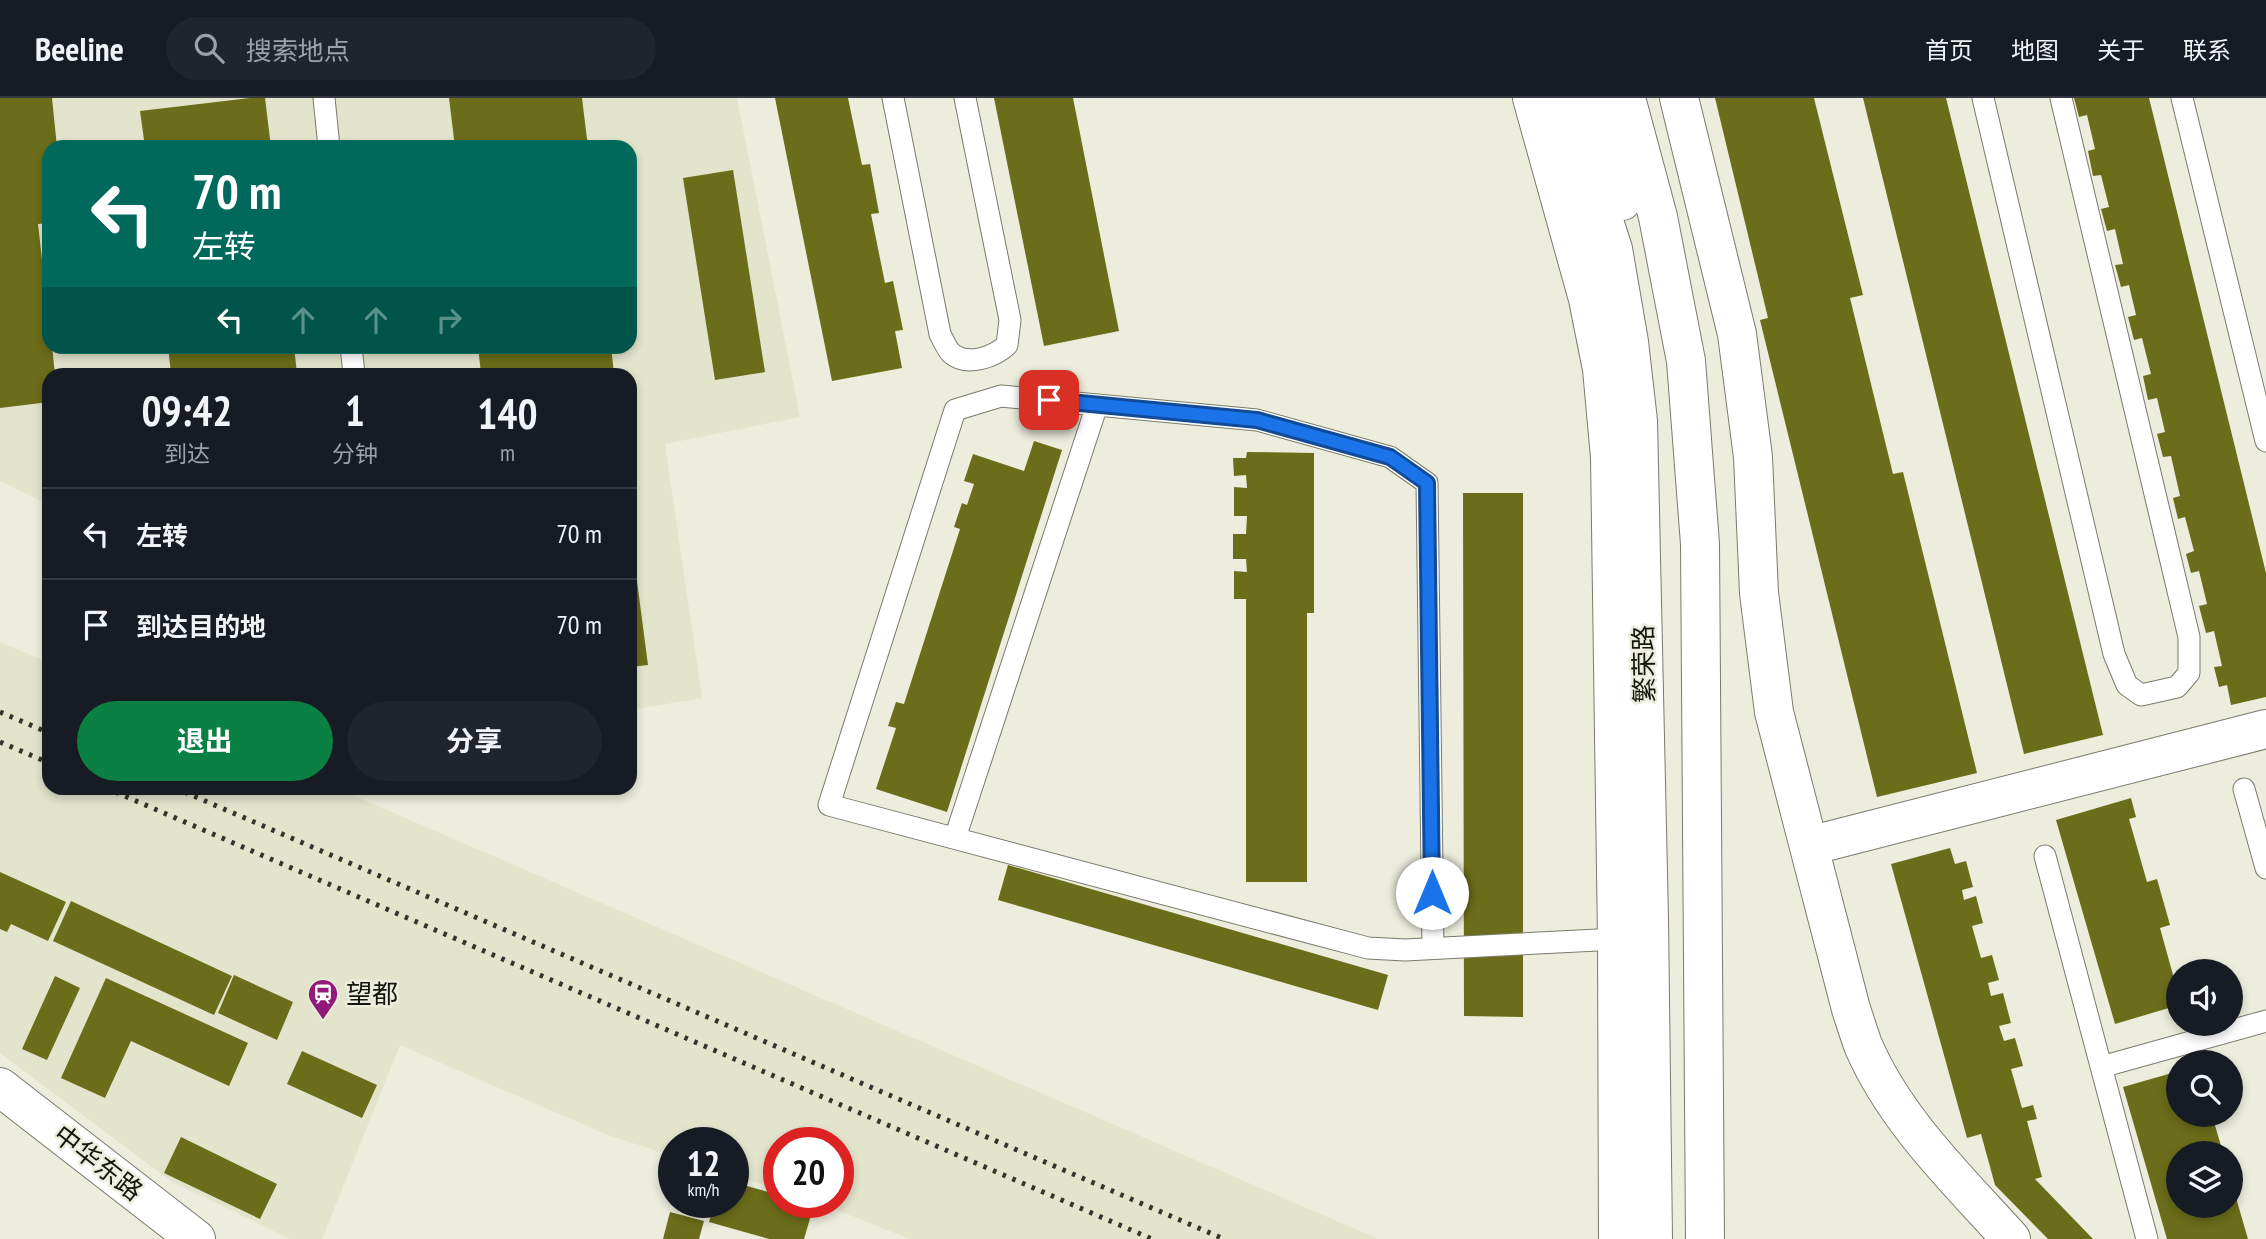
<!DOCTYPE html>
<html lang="zh">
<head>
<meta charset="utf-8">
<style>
	body { margin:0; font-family:"PT Sans Narrow","Noto Sans SC",sans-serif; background:#20242c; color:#f1f3f6; height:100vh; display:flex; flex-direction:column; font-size:26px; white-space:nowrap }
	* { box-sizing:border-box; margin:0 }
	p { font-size:23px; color:#9ea1a6 }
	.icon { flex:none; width:38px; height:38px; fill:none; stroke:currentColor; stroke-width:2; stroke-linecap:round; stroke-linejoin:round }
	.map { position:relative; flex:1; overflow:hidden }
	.sheet { position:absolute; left:42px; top:270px; width:595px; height:427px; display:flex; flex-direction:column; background:#171b24; border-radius:21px; box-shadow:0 4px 10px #0003 }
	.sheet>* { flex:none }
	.hud { position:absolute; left:42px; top:42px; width:595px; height:214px; border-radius:21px; box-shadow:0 4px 10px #0003; background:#00695c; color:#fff; overflow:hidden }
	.buttons { position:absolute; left:2166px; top:861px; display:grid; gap:14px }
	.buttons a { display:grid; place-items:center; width:77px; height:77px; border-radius:50%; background:#171b24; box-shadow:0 4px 10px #0003; font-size:35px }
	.speed { position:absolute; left:658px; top:1029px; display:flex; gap:14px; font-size:35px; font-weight:700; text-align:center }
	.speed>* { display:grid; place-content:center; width:91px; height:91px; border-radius:50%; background:#171b24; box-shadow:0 4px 10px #0003; line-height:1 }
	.speed small { font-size:18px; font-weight:400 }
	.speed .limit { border:10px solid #d22; background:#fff; color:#111 }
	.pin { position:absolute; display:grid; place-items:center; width:60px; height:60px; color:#fff; margin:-30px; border-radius:14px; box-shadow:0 4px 10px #0006 }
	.me { position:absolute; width:77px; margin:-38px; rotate:0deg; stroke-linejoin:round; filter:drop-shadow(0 0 5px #0008) }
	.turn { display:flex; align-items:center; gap:24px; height:147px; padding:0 35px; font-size:32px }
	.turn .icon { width:91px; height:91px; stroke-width:2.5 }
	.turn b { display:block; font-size:49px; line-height:60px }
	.lanes { display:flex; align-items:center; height:66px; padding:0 35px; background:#0003; justify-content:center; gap:35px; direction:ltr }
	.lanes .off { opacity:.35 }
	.eta { display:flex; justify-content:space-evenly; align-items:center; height:119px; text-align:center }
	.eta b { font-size:42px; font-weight:700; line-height:49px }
	.cta { display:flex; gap:14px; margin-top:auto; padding:14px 35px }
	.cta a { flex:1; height:80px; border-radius:42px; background:#0b8043; color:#fff; font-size:28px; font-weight:700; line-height:80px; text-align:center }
	.cta a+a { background:#20242c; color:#f1f3f6 }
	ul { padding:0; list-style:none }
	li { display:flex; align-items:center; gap:21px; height:91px; padding:0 35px; border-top:2px solid #363941 }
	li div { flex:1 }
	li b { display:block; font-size:26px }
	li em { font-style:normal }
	header { display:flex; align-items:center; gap:42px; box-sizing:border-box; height:98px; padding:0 35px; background:#171b24; border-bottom:2px solid #363941 }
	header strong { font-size:33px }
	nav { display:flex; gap:38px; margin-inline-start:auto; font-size:24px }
	.search { width:490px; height:63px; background:#20242c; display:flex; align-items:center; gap:18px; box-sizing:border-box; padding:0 24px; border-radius:38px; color:#9ea1a6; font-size:26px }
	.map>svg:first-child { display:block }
</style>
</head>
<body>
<header>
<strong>Beeline</strong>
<div class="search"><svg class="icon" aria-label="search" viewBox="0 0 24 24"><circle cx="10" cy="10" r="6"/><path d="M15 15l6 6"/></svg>搜索地点</div>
<nav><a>首页</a><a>地图</a><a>关于</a><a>联系</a></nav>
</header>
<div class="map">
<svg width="2266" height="1141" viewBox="0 0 2266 1141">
	<rect width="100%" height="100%" fill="#eceddd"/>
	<path fill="#e2e4cc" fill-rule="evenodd" d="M0 0H737L800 319 665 346 702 600 630 612V276H49V407L0 383ZM49 49H630V248H49Z
		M0 544 49 565V690H336L1378 1141H910L817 1104H838V1045H779V1092L733 1077V1045H674V1058L610 1038 400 947 322 1141H290L172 1084 0 955Z"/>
	<path fill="#6b6d1a" d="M0 0H52L57 49H49V125L38 126 49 224V248H52L55 276H49V304L0 310Z
		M250 0H265L271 49H145L140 13Z
		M449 0H582L588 49H455Z
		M775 0H848L862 67 870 66 879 115 871 116 885 185 893 183 903 232 895 233 902 270 832 283Z
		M994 0H1073L1119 233 1044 248Z
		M1715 0H1814L1863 197 1850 200 1893 376 1903 374 1977 675 1877 699 1760 222 1768 220Z
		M1863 0H1946L2103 637 2024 656Z
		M2074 0H2149L2266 475V599L2231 607 2227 587 2219 589 2214 569 2222 568 2214 533 2206 535 2199 508 2207 506 2199 473 2191 475 2186 456 2194 453 2185 419 2178 421 2173 400 2180 398 2171 358 2163 359 2157 336 2165 334 2157 300 2148 302 2143 278 2151 276 2142 240 2134 242 2128 219 2136 217 2129 187 2121 189 2115 167 2123 166 2115 131 2107 133 2101 111 2109 109 2101 77 2093 78 2088 53 2095 51 2087 17 2079 19Z
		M733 72 765 274 715 282 683 80Z
		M168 248H294L297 276H171Z
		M478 248H611L614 276H481Z
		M1034 343 1062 352 947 714 876 691 896 630 888 628 896 604 904 606 960 431 954 429 962 405 967 407 974 386 964 383 973 356 1024 373Z
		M1247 354 1314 355V515H1307V784H1246V501H1234V473L1247 474 1246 461H1233V436H1246L1247 418H1234V389L1247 390 1246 377 1234 378 1233 360H1246Z
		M1463 395H1523V919L1464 918Z
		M630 430 648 567 630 569Z
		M2131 700 2136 719 2129 721 2147 784 2157 781 2170 827 2160 830 2175 884 2179 883V907L2115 926 2056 722Z
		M1950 750 1955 766 1966 763 1973 789 1962 792 1964 802 1976 798 1983 825 1972 828 1981 860 1992 857 1999 882 1988 885 1991 898 2003 895 2011 925 1999 928 2004 943 2015 940 2023 968 2011 971 2022 1010 2033 1007 2037 1021 2027 1023 2042 1079 2035 1081 2093 1141H2048L1995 1087 1981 1036 1967 1040 1891 766Z
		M1008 767 1388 877 1378 912 998 802Z
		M0 774 66 804 48 843 11 826 7 834 0 831Z
		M71 803 232 878 214 917 53 843Z
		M234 877 293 904 277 942 218 915Z
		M55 878 80 890 47 962 22 951Z
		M106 880 248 945 229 988 131 943 105 1000 61 980Z
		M302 953 377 987 362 1020 287 986Z
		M2179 973V1017H2212L2223 1055H2179V1108H2231L2232 1086 2248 1141H2167L2123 989Z
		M181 1039 277 1086 260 1121 164 1075Z
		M733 1084 779 1097V1104H804L814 1107 804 1141H769L709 1124 715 1104H733Z
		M670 1114 704 1123 699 1141H663Z"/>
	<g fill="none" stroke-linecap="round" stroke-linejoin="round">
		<g stroke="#7a7b6d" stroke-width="23">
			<path id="lane" d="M324 0 329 49
				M893 0 940 236C943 242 947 251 951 255 967 269 994 259 1007 247L1010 222 965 0
				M1983 0 2114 556 2127 587 2141 597 2177 589 2189 575V539L2061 0
				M2182 0 2266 343
				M351 248 354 276
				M2244 691 2266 770
				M955 740 1097 307
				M2045 758 2147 1141
				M1433 850 1427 385 1390 359 1257 322 1001 298 955 312 829 707 1368 850 1405 852 1617 841
				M2101 969 2266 923"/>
		</g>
		<g stroke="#7a7b6d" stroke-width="40">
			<path id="street" d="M1532 0 1588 201 1602 271 1610 359 1617 841 1618 1141
				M1626 0 1658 119 1686 263 1700 446 1705 1141
				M1809 748 2266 631"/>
		</g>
		<g stroke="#7a7b6d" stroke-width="40">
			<path id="secondary" d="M1564 0 1613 151 1629 244 1638 323 1649 821 1653 1141
				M1595 0 1622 103
				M1679 0 1737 236 1753 359 1759 495 1774 614 1851 911C1855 923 1859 936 1863 947 1895 1022 1957 1081 2011 1141
				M0 989 196 1141"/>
		</g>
		<use href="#lane" stroke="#fff" stroke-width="21"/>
		<use href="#street" stroke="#fff" stroke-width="38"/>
		<use href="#secondary" stroke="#fff" stroke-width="38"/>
		<path stroke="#34342e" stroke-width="5" stroke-dasharray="3.5 7" stroke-linecap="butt" d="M0 614 49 635
			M0 644 49 665
			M106 690 1152 1141
			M175 690 1224 1141"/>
	</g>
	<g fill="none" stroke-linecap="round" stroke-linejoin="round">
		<g stroke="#114b97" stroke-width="18">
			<path id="route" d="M1049 302 1257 322 1390 359 1427 385 1432 795"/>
		</g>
		<use href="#route" stroke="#1a73e8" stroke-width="12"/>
	</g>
	<defs>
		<g id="station-pin" transform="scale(1.575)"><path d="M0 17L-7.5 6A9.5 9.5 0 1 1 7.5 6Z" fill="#911b7b" stroke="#eceddd"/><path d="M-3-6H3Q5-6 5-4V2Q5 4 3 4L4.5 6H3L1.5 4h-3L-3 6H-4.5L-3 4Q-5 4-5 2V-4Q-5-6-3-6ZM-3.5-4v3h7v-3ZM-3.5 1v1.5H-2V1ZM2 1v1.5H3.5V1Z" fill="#fff"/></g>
	</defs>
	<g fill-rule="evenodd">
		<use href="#station-pin" x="323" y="896"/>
	</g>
	<g text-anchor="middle" stroke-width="5" stroke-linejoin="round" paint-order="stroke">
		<g font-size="26" fill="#151510" stroke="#eceddd">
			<text transform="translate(1644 566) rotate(-91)" y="9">繁荣路</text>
			<text transform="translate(98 1065) rotate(38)" y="9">中华东路</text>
		</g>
		<g font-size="26" fill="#151510" stroke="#eceddd" text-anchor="start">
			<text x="346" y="905">望都</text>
		</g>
	</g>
</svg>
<div class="buttons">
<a><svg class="icon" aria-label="sound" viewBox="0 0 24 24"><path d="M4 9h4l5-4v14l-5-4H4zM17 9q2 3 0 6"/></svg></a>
<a><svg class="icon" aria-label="search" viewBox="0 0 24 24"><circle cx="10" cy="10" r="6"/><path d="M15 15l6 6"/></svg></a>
<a><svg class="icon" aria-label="layers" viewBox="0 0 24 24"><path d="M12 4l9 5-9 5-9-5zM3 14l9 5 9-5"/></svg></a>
</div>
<div class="speed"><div>12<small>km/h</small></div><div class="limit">20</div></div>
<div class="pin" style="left:1049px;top:302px;background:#d93025"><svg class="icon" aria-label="arrive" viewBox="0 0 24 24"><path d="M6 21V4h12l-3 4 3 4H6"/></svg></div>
<svg class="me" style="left:1432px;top:795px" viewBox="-20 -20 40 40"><circle r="19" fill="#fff"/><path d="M0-13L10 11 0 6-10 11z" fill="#1a73e8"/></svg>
<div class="hud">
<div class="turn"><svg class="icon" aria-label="left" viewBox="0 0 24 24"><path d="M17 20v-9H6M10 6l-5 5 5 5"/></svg><div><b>70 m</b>左转</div></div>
<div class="lanes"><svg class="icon" aria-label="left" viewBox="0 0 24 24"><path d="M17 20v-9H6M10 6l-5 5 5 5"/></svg><svg class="icon off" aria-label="ahead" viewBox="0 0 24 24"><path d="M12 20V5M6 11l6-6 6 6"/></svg><svg class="icon off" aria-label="ahead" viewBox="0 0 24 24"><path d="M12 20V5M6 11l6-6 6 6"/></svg><svg class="icon off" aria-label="right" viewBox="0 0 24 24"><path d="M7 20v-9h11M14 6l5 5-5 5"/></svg></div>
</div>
<section class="sheet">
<div class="eta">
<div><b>09:42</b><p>到达</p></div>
<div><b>1</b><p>分钟</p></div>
<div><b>140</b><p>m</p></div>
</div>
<ul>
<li><svg class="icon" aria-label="left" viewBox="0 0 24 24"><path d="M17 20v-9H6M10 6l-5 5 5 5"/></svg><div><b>左转</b></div><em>70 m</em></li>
<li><svg class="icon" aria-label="arrive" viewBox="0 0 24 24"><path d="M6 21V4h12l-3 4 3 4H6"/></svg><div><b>到达目的地</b></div><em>70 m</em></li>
</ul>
<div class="cta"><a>退出</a><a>分享</a></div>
</section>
</div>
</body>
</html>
